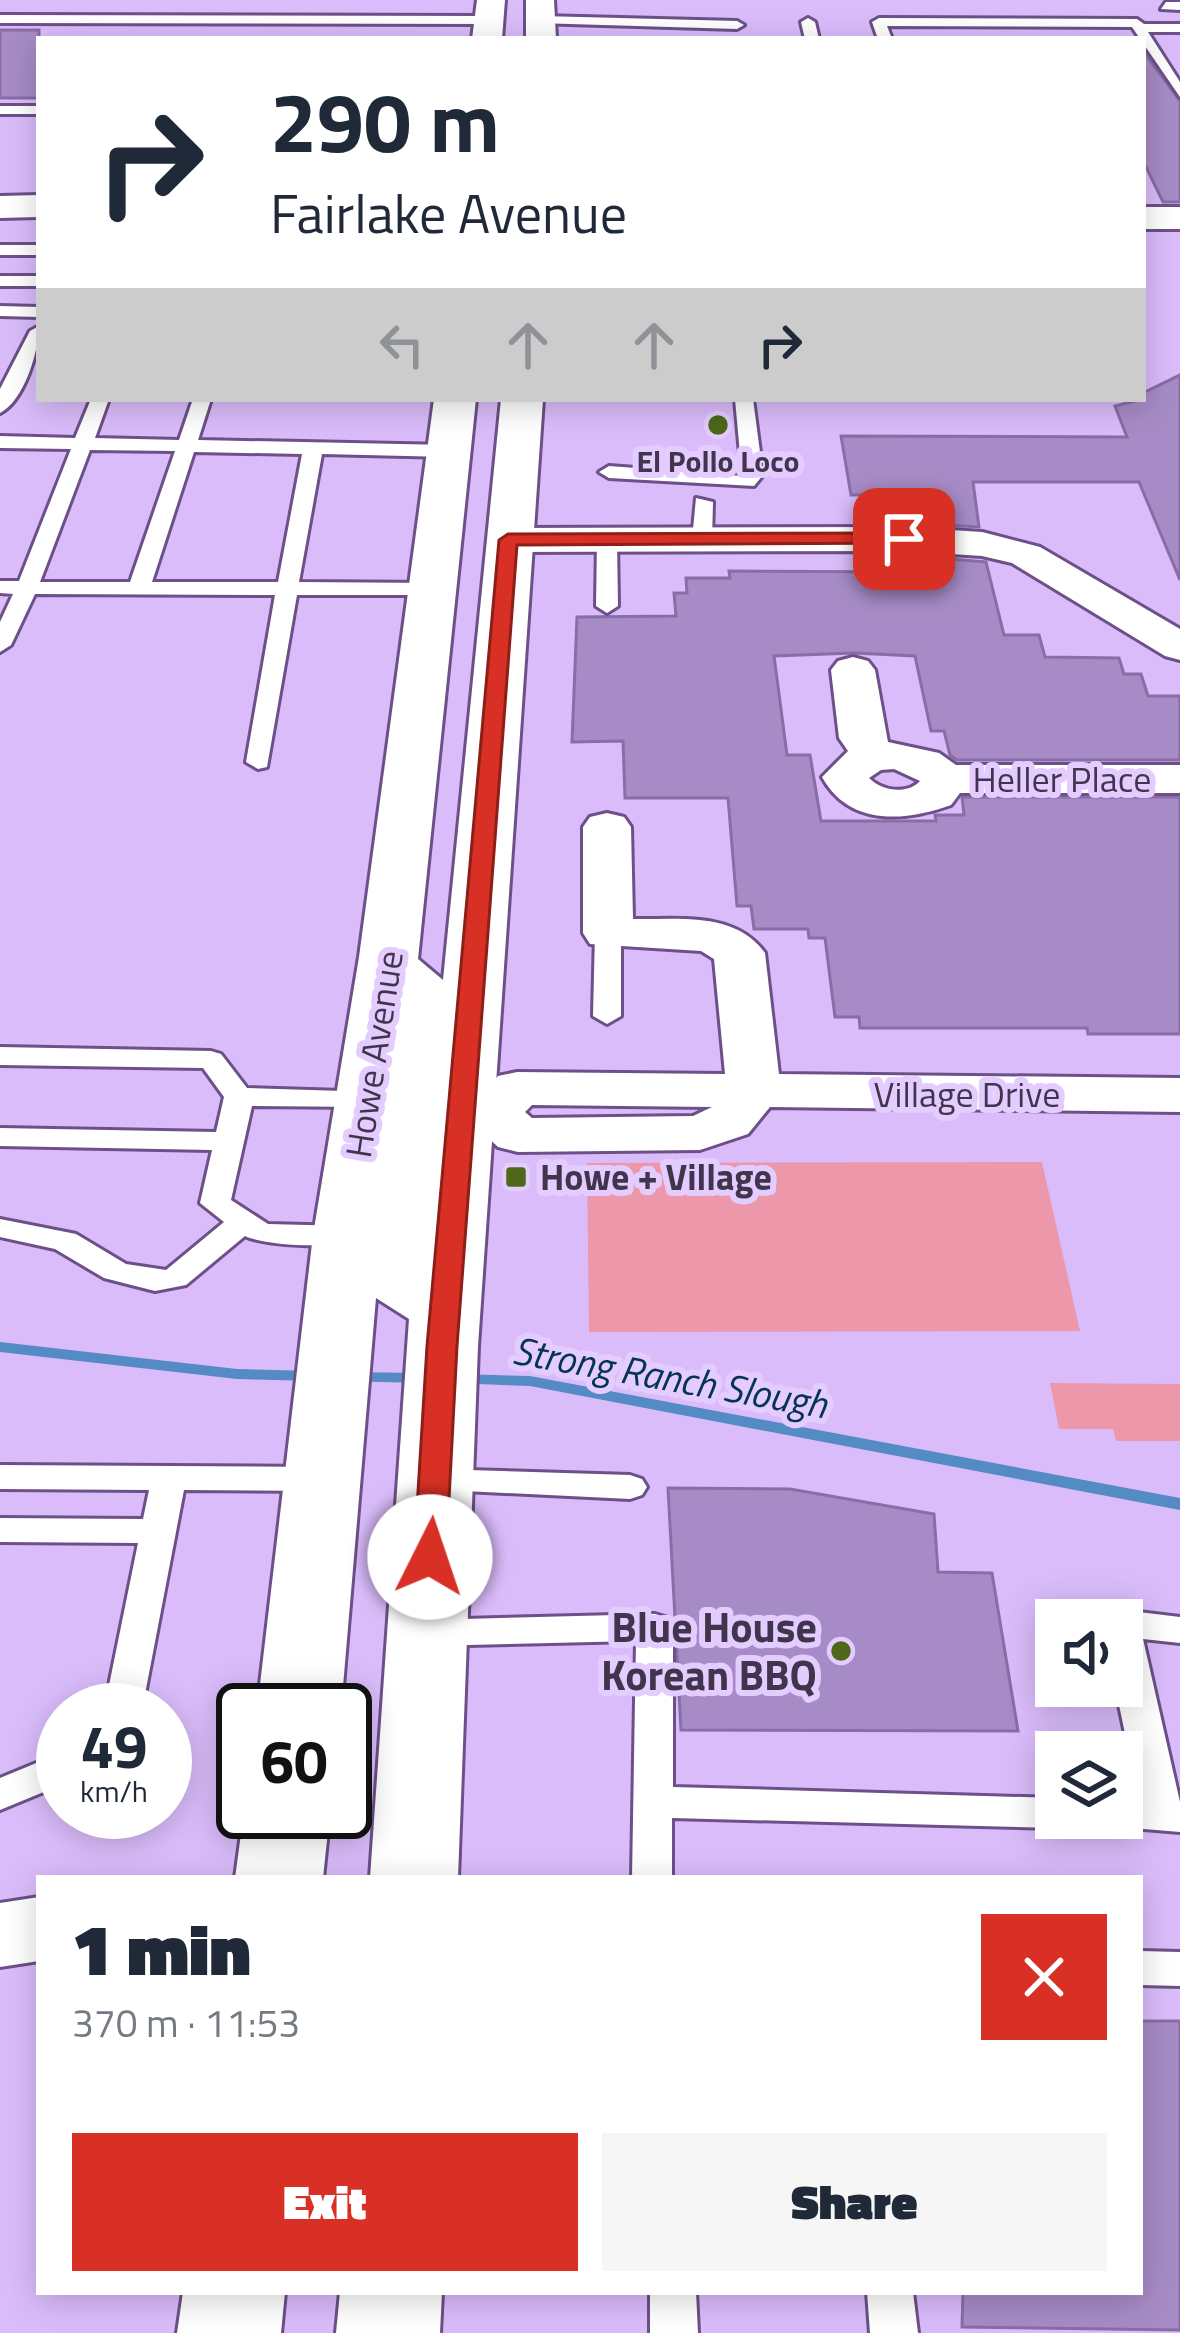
<!DOCTYPE html>
<html lang="en">
<head>
<meta charset="utf-8">
<style>
	body { margin:0; font-family:"Titillium Web",sans-serif; background:#f6f6f7; color:#1f2937; height:100vh; display:flex; flex-direction:column; font-size:45px; white-space:nowrap }
	* { box-sizing:border-box; margin:0 }
	p { font-size:39px; color:#747a83 }
	.icon { flex:none; width:66px; height:66px; fill:none; stroke:currentColor; stroke-width:2; stroke-linecap:round; stroke-linejoin:round }
	.map { position:relative; flex:1; overflow:hidden }
	.details { position:absolute; left:36px; top:1875px; width:1107px; height:420px; display:flex; flex-direction:column; background:#fff; border-radius:0px; box-shadow:0 6px 30px #0003 }
	.details>* { flex:none }
	.top-card { position:absolute; left:36px; top:36px; width:1110px; height:366px; border-radius:0px; box-shadow:0 6px 30px #0003; background:#fff; color:#1f2937; overflow:hidden }
	.fabs { position:absolute; left:1035px; top:1599px; display:grid; gap:24px }
	.fabs a { display:grid; place-items:center; width:108px; height:108px; border-radius:0px; background:#fff; box-shadow:0 6px 30px #0003; font-size:60px }
	.speed { position:absolute; left:36px; top:1683px; display:flex; gap:24px; font-size:60px; font-weight:700; text-align:center }
	.speed>* { display:grid; place-content:center; width:156px; height:156px; border-radius:50%; background:#fff; box-shadow:0 6px 30px #0003; line-height:1 }
	.speed small { font-size:30px; font-weight:400 }
	.speed .limit { border:6px solid #111; border-radius:18px; background:#fff; color:#111 }
	.pin { position:absolute; display:grid; place-items:center; width:102px; height:102px; color:#fff; margin:-51px; border-radius:24px; box-shadow:0 6px 18px #0006 }
	.me { position:absolute; width:132px; margin:-66px; rotate:4deg; stroke-linejoin:round; filter:drop-shadow(0 0 9px #0008) }
	.turn { display:flex; align-items:center; gap:42px; height:252px; padding:0 36px; font-size:54px }
	.turn .icon { width:156px; height:156px; stroke-width:2.5 }
	.turn b { display:block; font-size:84px; line-height:102px }
	.lanes { display:flex; align-items:center; height:114px; padding:0 36px; background:#0003; justify-content:center; gap:60px; direction:ltr }
	.lanes .off { opacity:.35 }
	.round { display:grid; place-items:center; flex:none; width:126px; height:126px; border-radius:0px; background:#f6f6f7 }
	.head { display:flex; align-items:center; justify-content:space-between; height:204px; padding:0 36px }
	h1 { font-size:72px; font-weight:800; line-height:90px }
	.action { display:flex; gap:24px; margin-top:auto; padding:24px 36px }
	.action a { flex:1; height:138px; border-radius:0px; background:#d93025; color:#fff; font-size:48px; font-weight:800; line-height:138px; text-align:center }
	.action a+a { background:#f6f6f7; color:#1f2937 }
	.map>svg:first-child { display:block }
</style>
</head>
<body>
<div class="map">
<svg width="1180" height="2333" viewBox="0 0 1180 2333">
	<rect width="100%" height="100%" fill="#dabcfb"/>
	<path fill="#ed98aa" d="M1042 1162 1080 1331 589 1332 587 1163Z
		M1050 1383 1180 1384V1441H1116L1113 1429H1059Z"/>
	<g fill="none" stroke-linecap="round" stroke-linejoin="round">
		<path fill="#548bc4" fill-rule="evenodd" d="M0 1342 237 1369 313 1371 321 1376 313 1381 237 1379 0 1352Z
			M349 1372 421 1373 429 1378 421 1383 343 1381 341 1377 343 1373Z
			M457 1374 530 1376 1180 1498V1510L530 1386 451 1383 449 1379 451 1375Z"/>
	</g>
	<path fill="#a78bc6" stroke="#896da6" stroke-width="3" d="M0 30H39V98H0Z
		M1143 51 1180 101V202H1163L1143 161Z
		M1180 375V580L1139 482H973L979 527 907 523 901 495H851L841 436 1127 437 1115 406 1143 399V393Z
		M914 556 986 562 1004 635H1039L1045 657 1119 658 1124 674H1141L1148 696H1180V760H957L950 755 944 731H931L915 656 854 653 774 656 787 755H810L821 821H936L935 815H964L962 797H1180V1034H1088L1087 1028H860L859 1017H835L825 938H809L808 929H754L751 906H737L728 798H625L623 741 572 742 577 617 676 616 674 593H687L686 578H730L729 571 918 572Z
		M668 1488 790 1489 934 1514 938 1572 992 1573 1018 1731 681 1730Z
		M1140 2021H1180V2330L962 2327 963 2292H1140Z"/>
	<g fill="none" stroke-linecap="round" stroke-linejoin="round">
		<g stroke="#6c5087" stroke-width="6">
			<path id="lane" d="M1166 2H1180V10L1161 9Z
				M0 15 488 16 495 20 488 24 0 23Z
				M541 16 737 21 744 25 737 29 536 23Z
				M808 18 815 22 819 39H805L801 22Z
				M879 18 1137 19 1144 24H1180V32H1148L1180 82V97L1132 27 887 26 892 39H878L872 22Z
				M0 106H39V114H0Z
				M0 245H39V255H0Z
				M0 276H39V286H0Z
				M0 306 39 307V317L0 316Z
				M39 326C39 351 24 401 0 413V389L30 331Z
				M91 399H109L95 438 179 440 193 399H211L198 440 449 445 459 451 449 457 322 454 299 582 433 583 444 589 433 595H297L267 767 258 769 246 762 275 595 35 594 11 645 0 652V622L13 594 0 593V581H19L71 449 0 448V436L75 438ZM90 450 175 451 130 582H40ZM194 452 302 454 278 582H152Z
				M735 399H753L763 475 754 486 609 478 599 472 609 466 742 476Z
				M696 498 713 502 712 540 702 546 692 540Z
				M607 534 617 540 618 606 607 613 596 606 597 540Z
				M608 925 621 933V1016L607 1024 593 1016 595 933Z
				M0 1047 211 1051 221 1054 247 1088 375 1092 379 1098 375 1104 365 1107 252 1106 231 1200 268 1224 347 1226 363 1235C348 1251 265 1246 245 1236L186 1285 155 1291 104 1278 55 1249 0 1237V1219L76 1234 126 1264 166 1270 224 1222 200 1203 212 1150 0 1146V1128L216 1132 224 1097 203 1068 0 1065Z
				M0 1465 319 1467 331 1471 336 1479 331 1487 319 1491 184 1490 142 1710H104L138 1543 0 1542V1518L143 1519 149 1490 0 1489Z
				M435 1469 630 1475 642 1479 647 1487 642 1495 630 1499 423 1489 418 1481 423 1473Z
				M1122 1610 1180 1617V1643L1143 1639 1180 1802V1832L1108 1826 1104 1818H1122V1800H1139L1115 1686H1122V1620H1105Z
				M655 1614 668 1618 673 1627V1787L1056 1798V1818H1073L1056 1828 672 1818V1878H632L636 1641 426 1646 413 1642 408 1633 413 1624 426 1620Z
				M63 1752V1784L0 1810V1778Z
				M1140 1951 1180 1952V1986L1140 1985Z
				M650 2292H696L698 2333H650Z
				M867 2292H913L918 2333H870Z"/>
		</g>
		<g stroke="#6c5087" stroke-width="6">
			<path id="street" d="M904 527 982 532 1040 547 1180 629V660L1165 656 1012 563 982 556 904 551 508 552 494 548 488 540 494 532 508 528Z
				M853 657 868 661 875 670 888 742 939 753 956 765H1180V793H960L951 805C904 822 849 826 822 777L848 751 839 738 831 670 838 661ZM894 769 920 781C907 795 882 791 869 778L881 770Z
				M607 813 624 817 631 827 633 919C678 920 735 911 765 953L779 1074 1180 1078V1112L770 1107 748 1134 700 1150 518 1152 498 1147 480 1130 443 1126 435 1114 443 1102 478 1097 498 1076 517 1072 725 1074 714 959 701 951 590 944 583 933V827L590 817ZM532 1105 712 1107 693 1116 532 1118 525 1112Z
				M39 1897V1961L0 1967V1903Z"/>
		</g>
		<g stroke="#6c5087" stroke-width="6">
			<path id="secondary" d="M39 195V217L0 218V196Z
				M1143 207H1180V229H1143Z"/>
		</g>
		<g stroke="#6c5087" stroke-width="6">
			<path id="primary" d="M477 0H505L502 39H472Z
				M526 0H554L556 39H526Z
				M434 399H476L418 959 443 980 501 399H543L478 1346 458 1878H370L409 1319 376 1298 341 1710H257L313 1235 359 957Z
				M244 1812H330L323 1878H235Z
				M183 2292H285L281 2333H177Z
				M340 2292H442L440 2333H336Z"/>
		</g>
		<use href="#lane" fill="#fff" fill-rule="evenodd"/>
		<use href="#street" fill="#fff" fill-rule="evenodd"/>
		<use href="#secondary" fill="#fff" fill-rule="evenodd"/>
		<use href="#primary" fill="#fff" fill-rule="evenodd"/>
	</g>
	<path fill="#d93025" stroke="#8d1f18" stroke-width="3" d="M904 533 913 539 910 543 517 545 457 1346 446 1557 442 1565H419L414 1557 427 1346 499 540 508 534Z"/>
	<g fill="#4e6719" stroke="#e4ccff" stroke-width="4.5">
		<circle cx="718" cy="425" r="12"/>
		<rect x="504" y="1165" width="24" height="24" rx="6"/>
		<circle cx="841" cy="1651" r="12"/>
	</g>
	<g text-anchor="middle" stroke-width="12" stroke-linejoin="round" paint-order="stroke">
		<g font-size="30" font-weight="bold" fill="#41354e" stroke="#e4ccff">
			<text x="718" y="472">El Pollo Loco</text>
		</g>
		<g font-size="36" fill="#41354e" stroke="#e4ccff">
			<text x="1062" y="792">Heller Place</text>
			<text transform="translate(374 1054) rotate(-81)" y="13">Howe Avenue</text>
			<text x="967" y="1107">Village Drive</text>
		</g>
		<g font-size="36" font-weight="bold" fill="#41354e" stroke="#e4ccff" text-anchor="start">
			<text x="540" y="1190">Howe + Village</text>
		</g>
		<g font-size="39" font-style="italic" fill="#033456" stroke="#e4ccff">
			<text transform="translate(670 1377) rotate(10)" y="14">Strong Ranch Slough</text>
		</g>
		<g font-size="42" font-weight="bold" fill="#41354e" stroke="#e4ccff" text-anchor="end">
			<text x="817" y="1642">Blue House<tspan x="817" dy="48">Korean BBQ</tspan></text>
		</g>
	</g>
</svg>
<div class="fabs">
<a><svg class="icon" aria-label="sound" viewBox="0 0 24 24"><path d="M4 9h4l5-4v14l-5-4H4zM17 9q2 3 0 6"/></svg></a>
<a><svg class="icon" aria-label="layers" viewBox="0 0 24 24"><path d="M12 4l9 5-9 5-9-5zM3 14l9 5 9-5"/></svg></a>
</div>
<div class="speed"><div>49<small>km/h</small></div><div class="limit">60</div></div>
<div class="pin" style="left:904px;top:539px;background:#d93025"><svg class="icon" aria-label="arrive" viewBox="0 0 24 24"><path d="M6 21V4h12l-3 4 3 4H6"/></svg></div>
<svg class="me" style="left:430px;top:1557px" viewBox="-20 -20 40 40"><circle r="19" fill="#fff"/><path d="M0-13L10 11 0 6-10 11z" fill="#d93025"/></svg>
<div class="top-card">
<div class="turn"><svg class="icon" aria-label="right" viewBox="0 0 24 24"><path d="M7 20v-9h11M14 6l5 5-5 5"/></svg><div><b>290 m</b>Fairlake Avenue</div></div>
<div class="lanes"><svg class="icon off" aria-label="left" viewBox="0 0 24 24"><path d="M17 20v-9H6M10 6l-5 5 5 5"/></svg><svg class="icon off" aria-label="ahead" viewBox="0 0 24 24"><path d="M12 20V5M6 11l6-6 6 6"/></svg><svg class="icon off" aria-label="ahead" viewBox="0 0 24 24"><path d="M12 20V5M6 11l6-6 6 6"/></svg><svg class="icon" aria-label="right" viewBox="0 0 24 24"><path d="M7 20v-9h11M14 6l5 5-5 5"/></svg></div>
</div>
<section class="details">
<div class="head"><div><h1>1 min</h1><p>370 m · 11:53</p></div><a class="round" style="background:#d93025;color:#fff"><svg class="icon" aria-label="close" viewBox="0 0 24 24"><path d="M6 6l12 12M18 6L6 18"/></svg></a></div>
<div class="action"><a>Exit</a><a>Share</a></div>
</section>
</div>
</body>
</html>
